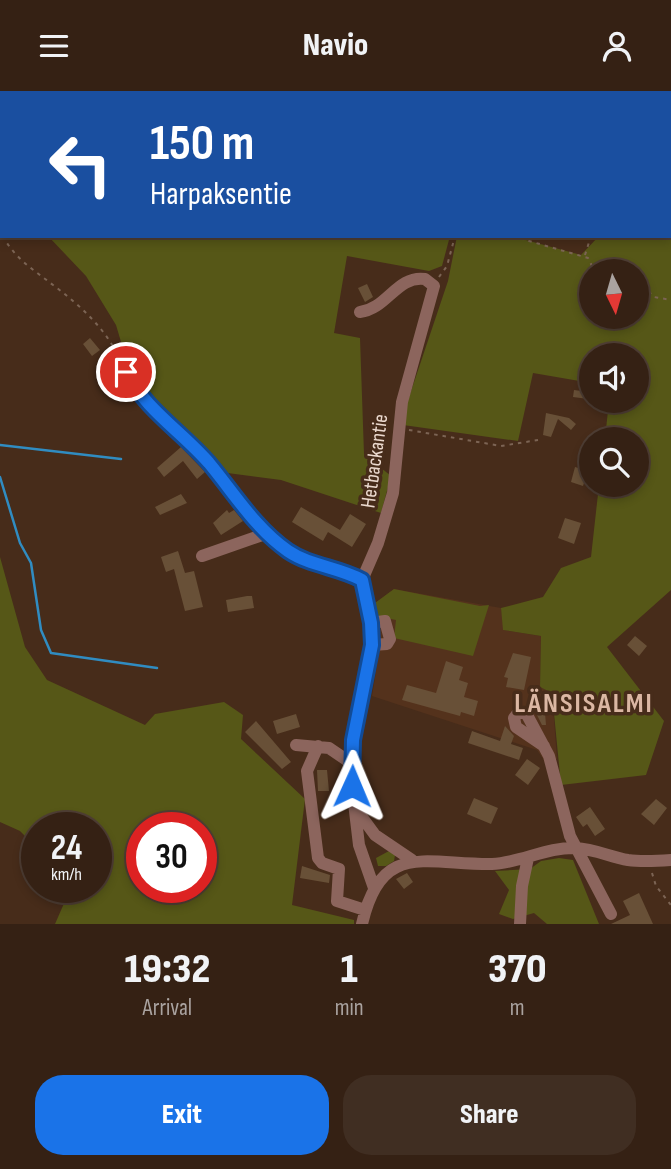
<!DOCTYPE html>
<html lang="en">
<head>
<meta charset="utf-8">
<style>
	body { margin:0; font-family:"Sofia Sans Condensed",sans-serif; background:#402e22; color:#f1f3f6; height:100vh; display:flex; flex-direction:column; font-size:26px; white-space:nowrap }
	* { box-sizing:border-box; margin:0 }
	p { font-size:23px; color:#aaa3a0 }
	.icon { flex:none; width:38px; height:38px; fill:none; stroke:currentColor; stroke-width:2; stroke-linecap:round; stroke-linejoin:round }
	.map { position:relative; height:833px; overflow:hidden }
	.side { display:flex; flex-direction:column; background:#352114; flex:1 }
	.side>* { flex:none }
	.guide { position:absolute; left:0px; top:0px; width:672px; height:147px; box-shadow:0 4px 10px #0003,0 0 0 2px #4f3e34; background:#1a4fa0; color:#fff; overflow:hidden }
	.needle { width:46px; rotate:175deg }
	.buttons { position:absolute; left:579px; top:168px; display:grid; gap:14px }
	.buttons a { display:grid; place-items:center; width:70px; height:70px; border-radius:50%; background:#352114; box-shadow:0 4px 10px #0003,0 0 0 2px #4f3e34; font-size:35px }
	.speed { position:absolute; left:21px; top:721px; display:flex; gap:14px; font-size:35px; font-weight:700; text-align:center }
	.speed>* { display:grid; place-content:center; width:91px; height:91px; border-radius:50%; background:#352114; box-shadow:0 4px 10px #0003,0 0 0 2px #4f3e34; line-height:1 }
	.speed small { font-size:18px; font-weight:400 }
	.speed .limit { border:10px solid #d22; background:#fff; color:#111 }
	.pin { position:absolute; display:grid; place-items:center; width:60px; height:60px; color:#fff; margin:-30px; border:4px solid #fff; border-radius:50%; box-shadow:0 2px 7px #0007 }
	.me { position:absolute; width:77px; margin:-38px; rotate:1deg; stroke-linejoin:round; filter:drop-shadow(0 0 5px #0008) }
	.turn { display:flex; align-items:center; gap:24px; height:147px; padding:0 35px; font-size:32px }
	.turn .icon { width:91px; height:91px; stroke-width:2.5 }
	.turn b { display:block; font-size:49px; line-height:60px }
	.eta { display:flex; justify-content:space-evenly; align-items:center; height:119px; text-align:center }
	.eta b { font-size:42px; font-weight:800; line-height:49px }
	.primary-button { display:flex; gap:14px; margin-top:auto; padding:14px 35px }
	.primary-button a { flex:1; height:80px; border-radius:28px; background:#1a73e8; color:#fff; font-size:28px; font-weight:800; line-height:80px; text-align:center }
	.primary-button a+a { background:#402e22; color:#f1f3f6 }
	header { display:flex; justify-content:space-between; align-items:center; height:91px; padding:0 35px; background:#352114; font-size:32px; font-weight:800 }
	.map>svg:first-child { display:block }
</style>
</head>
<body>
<header><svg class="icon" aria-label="menu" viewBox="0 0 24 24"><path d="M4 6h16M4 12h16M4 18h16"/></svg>Navio<svg class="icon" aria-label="person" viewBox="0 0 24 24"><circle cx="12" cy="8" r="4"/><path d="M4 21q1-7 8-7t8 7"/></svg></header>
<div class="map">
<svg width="671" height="833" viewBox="0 0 671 833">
	<rect width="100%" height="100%" fill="#472c1a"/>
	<path fill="#54321c" d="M394 498 501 517 504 539 541 545 540 596 552 602 557 668 546 672 537 659 372 605 381 549 375 512Z"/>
	<path fill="#565717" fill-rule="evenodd" d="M0 0H489L2 2V139Z
		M658 0H671V499L607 556 664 630 646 684 561 694 552 602 540 596 541 545 503 539 501 517 543 506 561 477 591 466 599 394H637V348H605L609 310H637V264H592L591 292 533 282 518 350 403 334 407 312 448 190 457 145H511L581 164 599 145H670V2ZM592 180H637V226H592Z
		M48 145H450L442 175 429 180 347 165 334 242 360 247 364 363 391 385 381 422 281 389 220 381 142 302 130 281 116 234 86 185Z
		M0 466 25 556 47 589 145 634 155 623 224 611 243 624 241 648 305 708 292 814 354 829V833H55L69 801 66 796H96V737H37V757L20 740 0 731ZM142 737H201V796H142Z
		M394 498 480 515 489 514 473 565 394 547 396 529 377 525 375 512Z
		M389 760 395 764 394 770 386 775H378L376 767Z
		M559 767 573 769 599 833H547L534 822 513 828 499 823 509 799 495 780 530 778 541 770Z"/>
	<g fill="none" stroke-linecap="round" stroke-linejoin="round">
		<path stroke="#308cc1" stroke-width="2.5" d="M0 354 121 368
			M0 386 20 452 31 472 41 539 51 562 157 577"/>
	</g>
	<path fill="#685037" d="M367 193 373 206 365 211 358 197Z
		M90 247 100 259 92 265 83 253Z
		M574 299 589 301 588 308 573 306Z
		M546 322 569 327 576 333 571 339 558 328 551 346 543 344Z
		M181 356 205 381 197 388 183 370 164 386 157 377Z
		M575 376 588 380 583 395 571 391Z
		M181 403 187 412 160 424 155 416Z
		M301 416 340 439 350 423 366 433 352 456 328 441 323 450 292 431Z
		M227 419 229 422 234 419 243 430 221 444 213 432Z
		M565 427 581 432 574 453 558 447Z
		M178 460 185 482 194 480 203 516 185 520 174 478 166 481 161 466Z
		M247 505H252L254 517 228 521 226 509Z
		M635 545 647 555 639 565 627 554Z
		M513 562 531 566 524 599 506 596 508 587 504 586Z
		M446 570 463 576 459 589 468 592 464 606 478 610 474 625 461 621 460 625 402 609 407 594 436 602Z
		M536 610H544L546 634H542L537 624Z
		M296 623 300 636 277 643 273 630Z
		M256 630 291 671 282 678 245 641Z
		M505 635 514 645 511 653 523 657 519 669 468 652 472 640 500 650Z
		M527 668 540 677 528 694 515 684Z
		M317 679H327L329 700H318Z
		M474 707 498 717 491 733 467 723Z
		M656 708 667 717 654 734 641 723Z
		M590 716 605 738 595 745 587 733 583 736 576 726Z
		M302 775 330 784 329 792 300 787Z
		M407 782 413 791 404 798 396 788Z
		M639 802 653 833H611L630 824 623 810Z"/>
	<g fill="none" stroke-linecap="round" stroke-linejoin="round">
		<path stroke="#7c6454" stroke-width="2" stroke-dasharray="3.5 5" stroke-linecap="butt" d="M651 0 653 2
			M367 2 368 0
			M667 2 671 1
			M0 140 2 143
			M3 145C14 167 34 179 53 194 81 215 106 238 121 270
			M512 145 588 167 592 175 623 180
			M585 164 591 145
			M439 186 447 175 455 145
			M637 188 654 206 671 209
			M409 339 501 355 538 349
			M652 782 656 795 671 814"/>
		<path stroke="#8c655d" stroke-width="12" d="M360 221C387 218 397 184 425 188L434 195 402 311 393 402 378 452 362 489 371 532 372 554 353 649 352 695 359 754 374 797
			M126 281C146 319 181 340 209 372 234 402 255 437 288 460 310 475 338 476 362 489
			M202 465 268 442
			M371 532 385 530 390 548 387 553 372 554
			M296 654 329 657 351 672
			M318 655 307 680 318 767 322 772 339 778 337 810 365 819
			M544 655 516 636 514 627 518 622H526L549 665 570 745 611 823
			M356 718 375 744 412 769
			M362 833C381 749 426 774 492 773 520 772 547 756 576 757 594 758 611 766 628 769 642 771 657 770 671 769
			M520 833 522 795 528 767"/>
	</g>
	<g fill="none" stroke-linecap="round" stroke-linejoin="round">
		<g stroke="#114b97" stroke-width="18">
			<path id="route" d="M126 281C146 319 181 340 209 372 234 402 255 437 288 460 310 475 338 476 362 489L371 532 372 554 353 649 352 695"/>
		</g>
		<use href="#route" stroke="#1a73e8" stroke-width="12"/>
	</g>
	<g text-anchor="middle" stroke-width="7" stroke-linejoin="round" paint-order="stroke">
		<g font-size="21" fill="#ebd9ce" stroke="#472c1a">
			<text transform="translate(374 370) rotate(-82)" y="7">Hetbackantie</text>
		</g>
		<g font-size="28" font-weight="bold" letter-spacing="2" fill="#dbb7a3" stroke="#472c1a">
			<text x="584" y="621">LÄNSISALMI</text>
		</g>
	</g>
</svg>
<div class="buttons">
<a><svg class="needle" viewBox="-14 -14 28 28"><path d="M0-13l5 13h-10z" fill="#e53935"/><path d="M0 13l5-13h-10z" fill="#aaa3a0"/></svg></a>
<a><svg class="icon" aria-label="sound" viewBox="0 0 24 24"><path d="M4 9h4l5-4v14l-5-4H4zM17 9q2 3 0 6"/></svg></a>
<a><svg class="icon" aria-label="search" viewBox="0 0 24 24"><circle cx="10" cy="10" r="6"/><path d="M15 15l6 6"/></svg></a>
</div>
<div class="speed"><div>24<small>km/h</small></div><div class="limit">30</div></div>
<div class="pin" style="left:126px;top:281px;background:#d93025"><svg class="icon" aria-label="arrive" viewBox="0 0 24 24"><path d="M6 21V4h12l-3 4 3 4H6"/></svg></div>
<svg class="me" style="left:352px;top:695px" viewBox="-20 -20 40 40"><path d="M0-17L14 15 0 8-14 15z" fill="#1a73e8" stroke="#fff" stroke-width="4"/></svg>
<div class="guide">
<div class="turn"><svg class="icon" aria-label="left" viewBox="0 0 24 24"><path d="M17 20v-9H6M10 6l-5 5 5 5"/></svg><div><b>150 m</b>Harpaksentie</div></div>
</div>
</div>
<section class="side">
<div class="eta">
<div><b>19:32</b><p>Arrival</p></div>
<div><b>1</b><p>min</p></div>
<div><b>370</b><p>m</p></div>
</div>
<div class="primary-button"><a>Exit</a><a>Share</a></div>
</section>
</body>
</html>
